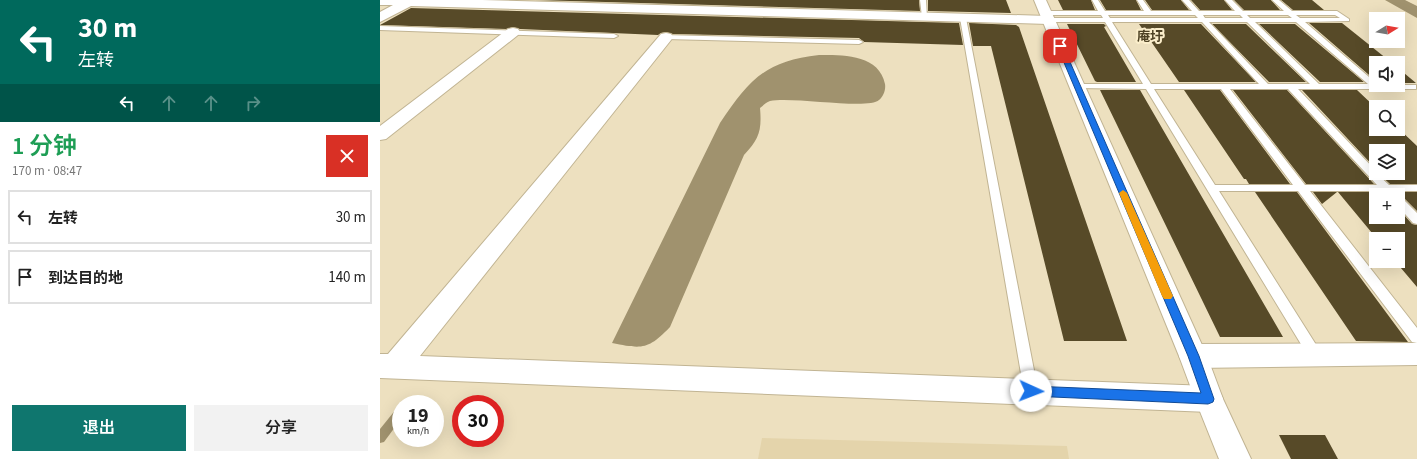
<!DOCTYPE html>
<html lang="zh">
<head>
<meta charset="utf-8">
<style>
	body { margin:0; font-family:"Source Sans 3","Noto Sans SC",sans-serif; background:#f2f2f2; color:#222; height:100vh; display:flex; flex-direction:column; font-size:15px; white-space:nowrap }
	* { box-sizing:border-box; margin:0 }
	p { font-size:13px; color:#767676 }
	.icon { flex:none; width:22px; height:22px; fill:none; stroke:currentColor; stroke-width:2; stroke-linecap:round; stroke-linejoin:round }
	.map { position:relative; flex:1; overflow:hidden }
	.sheet { display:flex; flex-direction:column; background:#fff; width:380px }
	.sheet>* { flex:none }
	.top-card { background:#00695c; color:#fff; overflow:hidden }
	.needle { width:26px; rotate:79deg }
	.controls { position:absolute; left:989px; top:12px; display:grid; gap:8px }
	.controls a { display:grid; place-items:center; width:36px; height:36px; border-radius:0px; background:#fff; box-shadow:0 4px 16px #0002; font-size:20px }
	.speed { position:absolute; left:12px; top:395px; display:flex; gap:8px; font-size:20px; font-weight:700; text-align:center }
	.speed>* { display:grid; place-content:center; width:52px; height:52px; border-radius:50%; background:#fff; box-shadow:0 4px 16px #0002; line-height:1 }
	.speed small { font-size:10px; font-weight:400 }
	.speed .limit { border:6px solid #d22; background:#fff; color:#111 }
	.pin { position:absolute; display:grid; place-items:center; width:34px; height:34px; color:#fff; margin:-17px; border-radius:8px; box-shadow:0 2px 6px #0006 }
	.me { position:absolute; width:44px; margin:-22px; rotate:92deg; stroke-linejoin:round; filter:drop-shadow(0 0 3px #0008) }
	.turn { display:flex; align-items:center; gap:14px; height:84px; padding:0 12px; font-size:18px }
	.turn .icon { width:52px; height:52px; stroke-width:2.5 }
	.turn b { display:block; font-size:28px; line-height:34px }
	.lanes { display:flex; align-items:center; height:38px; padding:0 12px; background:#0003; justify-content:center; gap:20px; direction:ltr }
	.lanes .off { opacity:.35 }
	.round { display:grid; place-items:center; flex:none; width:42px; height:42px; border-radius:0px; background:#f2f2f2 }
	.overview { display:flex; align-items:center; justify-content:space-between; height:68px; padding:0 12px }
	h1 { font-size:24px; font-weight:600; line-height:30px; color:#1e9e55 }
	.button { display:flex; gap:8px; margin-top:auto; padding:8px 12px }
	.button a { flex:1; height:46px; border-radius:0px; background:#0f766e; color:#fff; font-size:16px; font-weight:600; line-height:46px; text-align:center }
	.button a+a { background:#f2f2f2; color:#222 }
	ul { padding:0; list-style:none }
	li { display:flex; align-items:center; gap:12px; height:54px; margin:0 8px 6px; padding:0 4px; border:2px solid #e0e0e0; border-radius:0px }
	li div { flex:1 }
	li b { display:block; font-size:15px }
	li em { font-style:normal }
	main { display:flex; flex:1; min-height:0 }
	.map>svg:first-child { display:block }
</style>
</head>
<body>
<main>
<section class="sheet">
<div class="top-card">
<div class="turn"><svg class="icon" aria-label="left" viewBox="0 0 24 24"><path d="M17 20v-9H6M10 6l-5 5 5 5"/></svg><div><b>30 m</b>左转</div></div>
<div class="lanes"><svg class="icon" aria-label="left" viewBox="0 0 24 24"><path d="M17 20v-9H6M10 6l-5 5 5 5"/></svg><svg class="icon off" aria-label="ahead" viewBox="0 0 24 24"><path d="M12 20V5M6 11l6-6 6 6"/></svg><svg class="icon off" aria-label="ahead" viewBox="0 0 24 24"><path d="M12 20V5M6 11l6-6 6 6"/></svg><svg class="icon off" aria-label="right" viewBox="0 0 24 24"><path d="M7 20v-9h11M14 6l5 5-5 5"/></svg></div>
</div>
<div class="overview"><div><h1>1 分钟</h1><p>170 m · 08:47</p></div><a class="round" style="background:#d93025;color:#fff"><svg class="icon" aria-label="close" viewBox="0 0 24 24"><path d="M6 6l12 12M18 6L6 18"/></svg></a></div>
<ul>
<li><svg class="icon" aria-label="left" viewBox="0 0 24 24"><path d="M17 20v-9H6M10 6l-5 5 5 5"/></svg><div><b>左转</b></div><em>30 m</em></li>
<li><svg class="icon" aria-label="arrive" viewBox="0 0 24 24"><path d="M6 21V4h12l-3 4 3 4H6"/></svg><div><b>到达目的地</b></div><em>140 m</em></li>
</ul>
<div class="button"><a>退出</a><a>分享</a></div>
</section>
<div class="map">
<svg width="1037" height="459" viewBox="0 0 1037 459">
	<rect width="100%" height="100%" fill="#ede0bf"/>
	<path fill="#e4d4ab" d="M382 438 687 446 689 459H378Z"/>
	<path fill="#a0926e" d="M1005 0H1025L1037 6V18Z
		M439 55C462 55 499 54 505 84 506 90 503 97 499 100 488 110 411 96 390 101 386 102 383 106 380 108 382 131 379 139 364 155L290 327C268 350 262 349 232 343L340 123C369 80 385 61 439 55Z"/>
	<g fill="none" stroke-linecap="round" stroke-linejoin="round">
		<path fill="#a0926e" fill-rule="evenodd" d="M21 406V419L4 442 0 443V429L17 408Z"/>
	</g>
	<path fill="#574a28" d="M155 0H539L540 11Z
		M548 0H626L631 13 548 11Z
		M678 0H711L715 10H683Z
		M720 0H756L761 10H726Z
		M765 0H801L809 10H772Z
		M811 0H844L852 10H820Z
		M854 0H891L900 10H864Z
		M901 0H932L944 10H913Z
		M31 8 579 23 583 45 484 42 479 38 293 34 286 32 281 33 278 35 140 29 133 27 126 29 0 25Z
		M589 23 636 25 639 27 747 341H684L611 46H593Z
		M929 23H962L1012 63H996V81Z
		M687 24H724L726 26 724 27 756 82H717L715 81Z
		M759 24H821L876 82H799Z
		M832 24H866L926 82H889Z
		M879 24H915L984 82H940Z
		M1018 68 1036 83H1018Z
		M720 90H760L903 337H840Z
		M804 90H840L910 184H869L866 179H864Z
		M853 90H907L994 184H926Z
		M922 90H977L996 108V129L1018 128 1037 146V184H1010L998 173H1018V151H996V169Z
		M875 192H917L1028 342 976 341Z
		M933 192H957L942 204Z
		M958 192H1003L1006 195H996V217H1018V208L1032 224 1037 225V287L1015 261H1018V239H997Z
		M1016 192H1037V211L1023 197 1015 195Z
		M899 435H945L958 459H911Z"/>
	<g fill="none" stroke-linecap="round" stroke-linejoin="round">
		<g stroke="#c1b493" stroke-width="2">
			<path id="lane" d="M540 0H546L547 18 542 17Z
				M712 0H718L725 11H764L757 0H763L771 11H812L802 0H809L819 11H855L845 0H852L863 11H904L892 0H899L912 11H957L969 19V21L925 22 996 83V85H1036V89H918L996 171V173L1009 185H1037V191H1015L1014 194C1009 196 1007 195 1004 191H930L1037 328V343L1032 342 918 191H839L940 351 942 355 940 359 935 361 930 359 766 89 697 88 693 86 697 84H763L725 22H668L665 20 668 18H723L721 15H666L663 13 666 11H718ZM728 15H815L818 18H730ZM823 15H860L863 18H825ZM867 15H908L912 18H870ZM916 15H955L960 18H920ZM732 22H822L879 84H771ZM829 22H867L930 84H888ZM875 22H916L988 84H939ZM774 89H841L913 185H835ZM850 89H908L997 185H925Z
				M583 16 586 18 658 391 656 396 651 397 646 396 644 391 580 18Z
				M0 26 234 34 238 36 234 38 0 30Z
				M283 35 479 40 483 42 479 44 286 39 282 37Z
				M1018 197 1022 198 1037 213V224L1033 223 1018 206Z"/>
		</g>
		<g stroke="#c1b493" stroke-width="2">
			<path id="street" d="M0 0H102L668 16 673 17 675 20 673 23 668 24 31 6 0 22V12L13 5H0Z
				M133 28 138 29 140 32 138 35 6 139 0 140V126L128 29Z
				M286 33 291 34 293 37 291 40 40 356 829 386 839 390 843 399 839 408 829 412 0 378V354H8L281 34Z
				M1037 343V365L813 368 803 364 799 356 803 348 813 344Z"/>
		</g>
		<g stroke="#c1b493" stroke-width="2">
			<path id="secondary" d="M654 0H666L827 356 843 399 871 459H839L815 399 799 356Z"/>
		</g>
		<use href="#lane" fill="#fff" fill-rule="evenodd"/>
		<use href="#street" fill="#fff" fill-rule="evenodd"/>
		<use href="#secondary" fill="#fff" fill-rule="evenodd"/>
	</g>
	<path fill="#1a73e8" stroke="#114b97" d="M680 44 683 46 819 356 834 399 833 402 828 404 651 396 647 395 645 391 647 387 651 386 821 393 808 356 677 46Z"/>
	<path fill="#f59e0b" d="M743 190 747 193 793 296 791 299H784L782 296 739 193Z"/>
	<g text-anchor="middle" stroke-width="4" stroke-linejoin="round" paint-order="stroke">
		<g font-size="13" font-weight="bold" fill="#4e4225" stroke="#fbeecb">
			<text x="770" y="41">庵圩</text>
		</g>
	</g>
</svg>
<div class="controls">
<a><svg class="needle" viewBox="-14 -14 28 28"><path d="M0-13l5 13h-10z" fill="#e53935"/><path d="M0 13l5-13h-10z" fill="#767676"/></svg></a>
<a><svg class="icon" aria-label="sound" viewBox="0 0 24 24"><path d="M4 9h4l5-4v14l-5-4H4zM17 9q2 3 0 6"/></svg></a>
<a><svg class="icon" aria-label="search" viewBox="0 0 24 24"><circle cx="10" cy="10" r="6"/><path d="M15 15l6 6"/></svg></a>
<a><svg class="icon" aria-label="layers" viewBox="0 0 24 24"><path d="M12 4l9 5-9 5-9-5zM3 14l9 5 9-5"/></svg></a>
<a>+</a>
<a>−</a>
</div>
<div class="speed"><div>19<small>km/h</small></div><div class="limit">30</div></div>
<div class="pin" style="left:680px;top:46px;background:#d93025"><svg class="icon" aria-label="arrive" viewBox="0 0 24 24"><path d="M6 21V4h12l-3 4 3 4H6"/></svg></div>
<svg class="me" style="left:651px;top:391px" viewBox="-20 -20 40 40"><circle r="19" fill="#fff"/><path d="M0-13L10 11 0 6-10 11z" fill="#1a73e8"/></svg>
</div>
</main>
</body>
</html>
